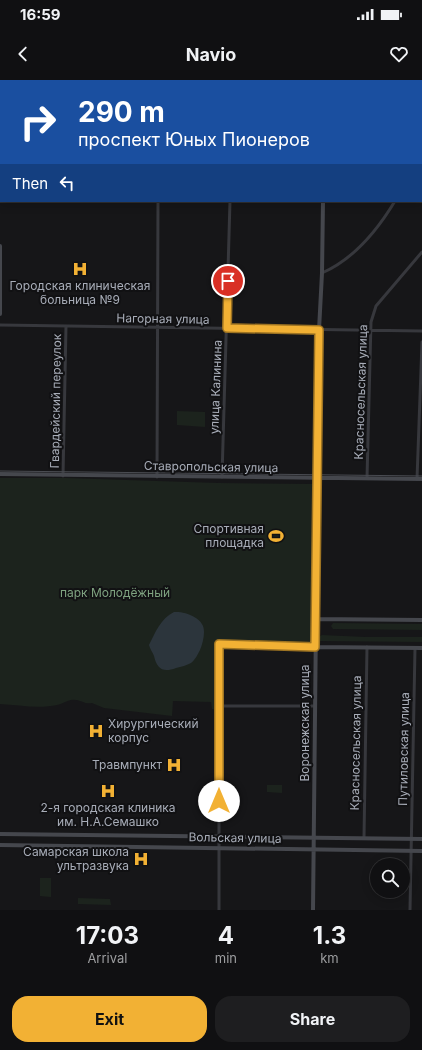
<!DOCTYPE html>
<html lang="en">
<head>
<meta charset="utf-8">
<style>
	body { margin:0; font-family:Inter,sans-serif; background:#1e1e20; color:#f1f3f6; height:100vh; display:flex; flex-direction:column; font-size:15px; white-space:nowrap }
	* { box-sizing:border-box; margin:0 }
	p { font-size:13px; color:#9c9d9f }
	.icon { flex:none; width:22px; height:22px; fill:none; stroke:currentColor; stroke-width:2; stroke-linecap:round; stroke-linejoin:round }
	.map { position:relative; height:830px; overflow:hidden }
	.panel { display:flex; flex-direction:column; background:#101012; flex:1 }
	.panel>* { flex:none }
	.top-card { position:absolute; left:0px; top:0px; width:422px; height:122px; box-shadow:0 2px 10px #0003,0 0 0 1px #303032; background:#1a4fa0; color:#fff; overflow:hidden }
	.controls { position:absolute; left:370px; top:778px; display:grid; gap:8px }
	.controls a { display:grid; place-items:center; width:40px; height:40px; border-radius:50%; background:#101012; box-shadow:0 2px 10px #0003,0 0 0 1px #303032; font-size:20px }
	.pin { position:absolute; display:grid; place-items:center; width:34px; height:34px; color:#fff; margin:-17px; border:2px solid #fff; border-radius:50%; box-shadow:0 1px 4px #0007 }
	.me { position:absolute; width:44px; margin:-22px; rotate:0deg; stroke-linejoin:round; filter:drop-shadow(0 0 3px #0008) }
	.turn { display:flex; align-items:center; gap:14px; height:84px; padding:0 12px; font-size:18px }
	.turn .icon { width:52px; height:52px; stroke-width:2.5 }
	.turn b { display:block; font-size:28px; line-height:34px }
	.then { display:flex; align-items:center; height:38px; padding:0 12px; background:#0003; gap:8px; font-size:15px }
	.eta { display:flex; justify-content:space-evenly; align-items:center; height:68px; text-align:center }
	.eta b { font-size:24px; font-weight:700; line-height:28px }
	.primary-button { display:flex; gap:8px; margin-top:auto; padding:8px 12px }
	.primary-button a { flex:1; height:46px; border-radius:16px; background:#f2b134; color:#111; font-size:16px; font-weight:700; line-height:46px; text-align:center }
	.primary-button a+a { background:#1e1e20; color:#f1f3f6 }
	.status { display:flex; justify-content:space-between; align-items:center; height:28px; padding:0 20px; background:#101012; direction:ltr }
	.status svg { height:11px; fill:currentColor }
	header { display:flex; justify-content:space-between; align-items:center; height:52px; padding:0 12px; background:#101012; font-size:18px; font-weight:700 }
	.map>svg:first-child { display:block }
</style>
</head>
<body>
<div class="status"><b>16:59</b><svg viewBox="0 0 49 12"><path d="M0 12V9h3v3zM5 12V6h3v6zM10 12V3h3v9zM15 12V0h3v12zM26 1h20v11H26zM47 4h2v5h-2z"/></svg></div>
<header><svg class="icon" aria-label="back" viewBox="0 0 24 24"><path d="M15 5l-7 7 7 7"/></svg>Navio<svg class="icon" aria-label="heart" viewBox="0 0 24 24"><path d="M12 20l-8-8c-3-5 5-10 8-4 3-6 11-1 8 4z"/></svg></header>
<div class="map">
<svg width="422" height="830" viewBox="0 0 422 830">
	<rect width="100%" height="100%" fill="#161618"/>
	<path fill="#1c231d" d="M177 331 205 332V347L177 345Z
		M0 398H66L218 403 312 404 311 566 217 562 216 630 212 629 211 622 173 621 172 636 104 628 92 623C85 625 79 618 71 620 66 621 62 624 57 625 39 629 18 625 0 624Z
		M333 543 422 544V550L333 549 331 546Z
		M322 555 365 557H422V562L320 561 319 557Z
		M267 705H282V713L267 712Z
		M40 798H51V817L40 816Z
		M78 818 110 819 111 825 78 824Z"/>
	<path fill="#2c353c" d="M174 532C185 531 205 538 204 552 204 558 202 565 200 570 198 574 195 580 191 583 187 585 181 587 176 588 163 593 157 589 154 576 153 573 150 569 149 565 155 553 161 538 174 532Z"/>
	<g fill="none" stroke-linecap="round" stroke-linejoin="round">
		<path stroke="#37383d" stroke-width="3" d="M139 0 140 1
			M285 0V1
			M376 0V1
			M182 1V0
			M216 1V0
			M250 1V0
			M421 38 422 32
			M421 62H422
			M421 102H422
			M322 193C354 179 377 151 395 121
			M0 245 422 251
			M63 396 66 246
			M157 397 158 121
			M222 397 230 121
			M367 398 371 242 376 226 422 172
			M417 399 422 262
			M219 626H315
			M364 758 367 567
			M219 830V564L315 567
			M410 830 415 568"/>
		<path stroke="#45474d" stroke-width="4" d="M323 0V1
			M0 82H1
			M421 83H422
			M0 166V234
			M0 394 422 399
			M315 539 422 540
			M315 567 422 568
			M0 754 422 759
			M0 765 422 771
			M313 830 319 250 322 193 323 121"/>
		<path stroke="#4a4c52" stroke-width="1" d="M0 391 422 396"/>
	</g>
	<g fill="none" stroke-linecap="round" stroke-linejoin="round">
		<g stroke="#9d7322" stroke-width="10">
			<path id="route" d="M219 721V564L315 567 319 250 227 248 228 201"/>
		</g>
		<use href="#route" stroke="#f2b134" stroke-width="7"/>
	</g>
	<defs>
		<g id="hospital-bare" transform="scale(1.2)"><path d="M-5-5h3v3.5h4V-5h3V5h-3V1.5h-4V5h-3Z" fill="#f2b134" stroke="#111113" stroke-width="2.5" paint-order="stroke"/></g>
		<g id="stadium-bare" transform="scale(1.2)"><path d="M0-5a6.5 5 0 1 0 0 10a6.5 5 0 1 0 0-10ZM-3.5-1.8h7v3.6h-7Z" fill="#f2b134" stroke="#111113" stroke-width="2.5" paint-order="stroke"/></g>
	</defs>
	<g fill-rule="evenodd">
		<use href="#hospital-bare" x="80" y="189"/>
		<use href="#stadium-bare" x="276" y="456"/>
		<use href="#hospital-bare" x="96" y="651"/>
		<use href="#hospital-bare" x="174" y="685"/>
		<use href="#hospital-bare" x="108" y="711"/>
		<use href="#hospital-bare" x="141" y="779"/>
	</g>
	<g text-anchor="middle" stroke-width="4" stroke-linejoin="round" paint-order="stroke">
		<g font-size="12" fill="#a8adb8" stroke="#111113" text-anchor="end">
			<text x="80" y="210" text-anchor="middle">Городская клиническая<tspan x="80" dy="14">больница №9</tspan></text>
			<text x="264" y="453">Спортивная<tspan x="264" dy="14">площадка</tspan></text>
			<text x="108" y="648" text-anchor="start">Хирургический<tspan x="108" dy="14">корпус</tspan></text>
			<text x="162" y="689">Травмпункт</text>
			<text x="108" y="732" text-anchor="middle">2-я городская клиника<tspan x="108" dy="14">им. Н.А.Семашко</tspan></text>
			<text x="129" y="776">Самарская школа<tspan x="129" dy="14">ультразвука</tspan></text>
		</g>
		<g font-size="12" fill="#a8adb8" stroke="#111113">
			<text transform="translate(163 239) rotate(1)" y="4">Нагорная улица</text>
			<text transform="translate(216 307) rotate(-88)" y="4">улица Калинина</text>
			<text transform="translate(361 312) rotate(-88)" y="4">Красносельская улица</text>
			<text transform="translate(56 321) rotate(-89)" y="4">Гвардейский переулок</text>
			<text transform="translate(211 387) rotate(1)" y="4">Ставропольская улица</text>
			<text transform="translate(305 643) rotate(-90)" y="4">Воронежская улица</text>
			<text transform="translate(356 663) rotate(-89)" y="4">Красносельская улица</text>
			<text transform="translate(404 669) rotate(-89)" y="4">Путиловская улица</text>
			<text transform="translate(235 758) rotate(1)" y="4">Вольская улица</text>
		</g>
		<g font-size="12" fill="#7fa381" stroke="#111113">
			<text x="115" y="517">парк Молодёжный</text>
		</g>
	</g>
</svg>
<div class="controls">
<a><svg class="icon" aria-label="search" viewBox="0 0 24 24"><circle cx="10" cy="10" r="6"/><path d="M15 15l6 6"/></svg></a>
</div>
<div class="pin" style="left:228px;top:201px;background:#d93025"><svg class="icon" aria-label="arrive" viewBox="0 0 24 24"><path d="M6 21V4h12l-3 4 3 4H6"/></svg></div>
<svg class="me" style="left:219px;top:721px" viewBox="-20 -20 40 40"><circle r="19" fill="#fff"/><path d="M0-13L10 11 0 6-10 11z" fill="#f2b134"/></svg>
<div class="top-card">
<div class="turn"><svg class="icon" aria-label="right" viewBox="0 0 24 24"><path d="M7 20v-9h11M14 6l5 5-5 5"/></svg><div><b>290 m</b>проспект Юных Пионеров</div></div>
<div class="then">Then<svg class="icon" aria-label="left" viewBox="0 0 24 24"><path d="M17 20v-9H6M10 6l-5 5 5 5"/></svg></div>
</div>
</div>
<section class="panel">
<div class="eta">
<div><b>17:03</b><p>Arrival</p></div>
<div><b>4</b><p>min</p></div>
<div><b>1.3</b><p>km</p></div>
</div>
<div class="primary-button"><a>Exit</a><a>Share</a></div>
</section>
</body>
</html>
